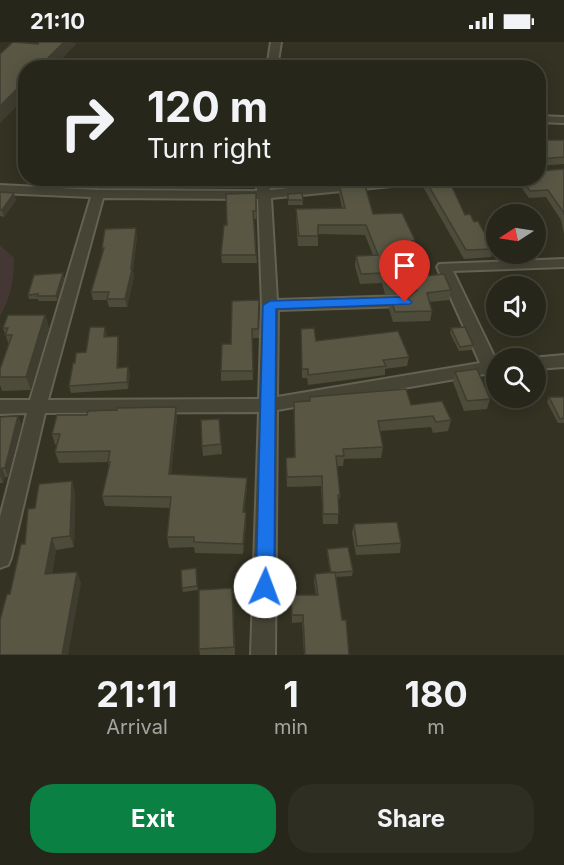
<!DOCTYPE html>
<html lang="en">
<head>
<meta charset="utf-8">
<style>
	body { margin:0; font-family:Inter,sans-serif; background:#2f2e23; color:#f1f3f6; height:100vh; display:flex; flex-direction:column; font-size:22px; white-space:nowrap }
	* { box-sizing:border-box; margin:0 }
	p { font-size:20px; color:#a4a5a2 }
	.icon { flex:none; width:33px; height:33px; fill:none; stroke:currentColor; stroke-width:2; stroke-linecap:round; stroke-linejoin:round }
	.map { position:relative; height:613px; overflow:hidden }
	.details { display:flex; flex-direction:column; background:#27261a; flex:1 }
	.details>* { flex:none }
	.top-card { position:absolute; left:18px; top:18px; width:528px; height:126px; border-radius:24px; box-shadow:0 3px 15px #0003,0 0 0 2px #434339; background:#27261a; color:#f1f3f6; overflow:hidden }
	.needle { width:39px; rotate:258deg }
	.controls { position:absolute; left:486px; top:162px; display:grid; gap:12px }
	.controls a { display:grid; place-items:center; width:60px; height:60px; border-radius:50%; background:#27261a; box-shadow:0 3px 15px #0003,0 0 0 2px #434339; font-size:30px }
	.pin { position:absolute; display:grid; place-items:center; width:51px; height:51px; color:#fff; margin:-62px -26px; border-radius:50% 50% 50% 0; rotate:-45deg; box-shadow:0 0 6px #0007 }
	.pin .icon { rotate:45deg }
	.me { position:absolute; width:66px; margin:-33px; rotate:2deg; stroke-linejoin:round; filter:drop-shadow(0 0 4px #0008) }
	.turn { display:flex; align-items:center; gap:21px; height:126px; padding:0 30px; font-size:27px }
	.turn .icon { width:78px; height:78px; stroke-width:2.5 }
	.turn b { display:block; font-size:42px; line-height:51px }
	.eta { display:flex; justify-content:space-evenly; align-items:center; height:102px; text-align:center }
	.eta b { font-size:36px; font-weight:700; line-height:42px }
	.action { display:flex; gap:12px; margin-top:auto; padding:12px 30px }
	.action a { flex:1; height:69px; border-radius:24px; background:#0b8043; color:#fff; font-size:24px; font-weight:700; line-height:69px; text-align:center }
	.action a+a { background:#2f2e23; color:#f1f3f6 }
	.status { display:flex; justify-content:space-between; align-items:center; height:42px; padding:0 30px; background:#27261a; direction:ltr }
	.status svg { height:16px; fill:currentColor }
	.map>svg:first-child { display:block }
</style>
</head>
<body>
<div class="status"><b>21:10</b><svg viewBox="0 0 49 12"><path d="M0 12V9h3v3zM5 12V6h3v6zM10 12V3h3v9zM15 12V0h3v12zM26 1h20v11H26zM47 4h2v5h-2z"/></svg></div>
<div class="map">
<svg width="564" height="613" viewBox="0 0 564 613">
	<rect width="100%" height="100%" fill="#343222"/>
	<path fill="#453733" d="M0 203 14 216C14 237 11 255 0 274Z"/>
	<g fill="none" stroke-linecap="round" stroke-linejoin="round">
		<g stroke="#636253" stroke-width="4">
			<path id="minor" d="M271 0H281L277 26H267Z
				M538 74 564 75V81L538 80Z
				M257 136H269L270 148 389 136H438L432 140 271 156 277 258 405 254 413 259 405 264 278 268 277 355 480 321 437 225 439 222 564 217V225L453 229 496 318V330L277 368 275 613H251L259 370 45 371 11 516 8 523 0 526V475L27 371 0 372V358H30L91 155 0 151V143L98 148 257 149ZM103 156 258 157 262 263 259 357 48 358Z
				M564 313V325L536 327V316H531Z"/>
		</g>
		<use href="#minor" fill="#454435" fill-rule="evenodd"/>
	</g>
	<path fill="#4d4b3a" d="M543 98H564V122L538 124V103H542Z
		M564 127V192L561 178 546 155 529 156 519 142 520 136H538V132L540 129Z
		M53 136H178L175 146 54 143Z
		M287 136H364L287 144Z
		M423 136H448L465 173 474 180 493 207 491 215 464 217 422 143Z
		M339 142 373 172 415 198 414 215 408 216 414 235 451 248 449 258 429 260 432 269 430 279 393 280 389 267 391 257 408 256 409 255 405 252H385L382 241 360 242 355 224 356 214 373 213 365 193 318 192V204H298L296 177V167L342 166 339 152Z
		M0 150 16 158 4 175 0 174Z
		M256 151V177H254L257 221H222L221 213 227 183Z
		M302 151 303 163H288V152Z
		M137 194 133 229 134 235 127 265H109L107 258H93L91 250 103 209 102 206Z
		M64 236 57 259H39L38 257H29L28 253Z
		M259 258V296H252L253 338 221 339V329L231 302Z
		M45 273 49 286 31 348 2 349 0 343V327L9 303 3 286Z
		M105 285 106 295 118 294 119 301 118 325H128L130 332 128 347 71 351 69 344 75 321 86 310Z
		M451 286 473 303 472 308 459 309 450 291Z
		M301 287 316 299 409 315 407 324 385 327V333L308 343 307 336H302Z
		M536 324 546 343 543 353H536Z
		M455 330 490 357 487 367 464 369 453 340Z
		M549 355H564V381H558L547 360Z
		M411 363 451 378 448 389 433 391 431 385 380 389 383 405 381 416 344 417 343 424H337L340 453 338 464V482H323L321 444 287 445 286 416 294 415Z
		M176 365 177 376 171 432 247 446 244 470 246 481 243 512 195 511 194 505 169 506 167 495 170 466 105 464 102 454 109 425 108 420 59 421 55 410 57 402 55 403 52 392 87 373Z
		M0 375 22 383 8 435H5L3 441H0Z
		M219 377 222 412 203 414 202 404Z
		M72 439 75 451 74 505 56 508 52 532 77 530 81 542 10 552 35 466Z
		M354 482 401 501 400 511 356 513 352 491Z
		M327 507 353 529 352 534 336 535 342 578 349 613H304L302 580 292 581 291 553H316L314 539 315 532 330 531 327 512Z
		M196 526 198 548 183 550 182 546Z
		M233 555 235 613H200L199 607Z"/>
	<path fill="#3e3d30" d="M64 0 77 1 54 26H38Z
		M26 38V55L0 81V64Z
		M174 136H178L175 146 174 137Z
		M14 151 16 158 4 175 2 168Z
		M136 186 137 194 133 229 134 235 127 265 125 257 131 227Z
		M63 231 64 236 57 259 56 254Z
		M45 273 49 286 31 348 26 335Z
		M105 285 107 292 105 302 104 295Z
		M118 294 119 301 118 333 117 326Z
		M128 325 130 332 128 347 127 340Z
		M176 365 177 376 170 443 169 432Z
		M18 374 22 383 8 435 5 426Z
		M2 426 5 435 3 441 0 433Z
		M247 436V446L243 480V470Z
		M72 439 75 451 74 505 70 494Z
		M246 470V481L243 512V502Z
		M52 496 56 508 50 544 45 532Z
		M77 530 81 542 68 613H62Z"/>
	<path fill="#595744" stroke="#3e3d30" stroke-width="1.5" d="M13 0 38 2 39 0H64L38 26H26V38L0 64V12Z
		M543 98H564V115L540 117 538 120V103H545Z
		M564 127V173V171L548 148 530 149 521 136H538V134H540L538 132V129Z
		M135 136H174V137Z
		M424 136H448L465 173 470 172 474 180 478 179 493 207 466 208Z
		M364 140 373 172 402 171 415 198 412 199 415 205 404 206 414 235 444 232 451 248 427 251 432 269 395 270 391 257 408 256 417 248 406 242H386L383 231 361 232 356 214 378 213 366 183H318V194H299L296 167 345 166 339 142Z
		M0 150 14 151 2 168H0Z
		M256 151V169H253L256 213H221L224 183H227L226 152Z
		M302 151 303 158H288V152Z
		M136 186 131 227H132L125 257H107L109 250H91L104 206H102L105 187Z
		M63 231 56 254H37L38 252 28 253 34 233Z
		M259 258 258 287H252L253 329H221L222 302H231L232 259Z
		M8 273H45L26 335H0V327L12 293H5L8 286H3Z
		M90 285H105L104 295 118 294 117 326 128 325 127 340 69 344 73 321H75L76 311 86 310Z
		M465 285 473 303 460 305 451 286Z
		M314 286 316 299 398 289 409 315 383 318 386 324 308 333V327H302L301 287Z
		M536 324H538L546 343H536Z
		M477 327 490 357 467 359 455 330Z
		M406 347 411 363 442 359 451 378 436 380 433 374 378 379 383 405 343 407 344 414H336L340 453H338L339 472H323L322 434 287 435 286 416 295 415 294 360 310 359V355Z
		M549 355H564V376L560 377Z
		M176 365 169 432 247 436 243 470H246L243 502 194 500V495H167L171 455 102 454 110 420H108L110 409 55 410 60 392H52L57 373H87L88 369 117 368V366Z
		M18 374 5 426H2L0 431V375Z
		M219 377 221 402 202 404 201 378Z
		M72 439 70 494 52 496 45 532 77 530 62 613H0V578L7 552H10L21 502H25L28 467 35 466 39 442Z
		M397 480 401 501 357 504 354 482Z
		M348 505 353 529 331 531 327 507Z
		M196 526 197 544 182 546 181 528Z
		M335 530 342 578H346L349 613H305L303 573H292L291 553H318L315 532Z
		M232 546 234 605 199 607V548Z"/>
	<path fill="#1a73e8" stroke="#114b97" stroke-width="1.5" d="M405 255 412 260 410 262 276 267 274 545 271 551 265 553 258 551 256 545 263 263 270 259Z"/>
</svg>
<div class="controls">
<a><svg class="needle" viewBox="-14 -14 28 28"><path d="M0-13l5 13h-10z" fill="#e53935"/><path d="M0 13l5-13h-10z" fill="#a4a5a2"/></svg></a>
<a><svg class="icon" aria-label="sound" viewBox="0 0 24 24"><path d="M4 9h4l5-4v14l-5-4H4zM17 9q2 3 0 6"/></svg></a>
<a><svg class="icon" aria-label="search" viewBox="0 0 24 24"><circle cx="10" cy="10" r="6"/><path d="M15 15l6 6"/></svg></a>
</div>
<div class="pin" style="left:405px;top:260px;background:#d93025"><svg class="icon" aria-label="arrive" viewBox="0 0 24 24"><path d="M6 21V4h12l-3 4 3 4H6"/></svg></div>
<svg class="me" style="left:265px;top:545px" viewBox="-20 -20 40 40"><circle r="19" fill="#fff"/><path d="M0-13L10 11 0 6-10 11z" fill="#1a73e8"/></svg>
<div class="top-card">
<div class="turn"><svg class="icon" aria-label="right" viewBox="0 0 24 24"><path d="M7 20v-9h11M14 6l5 5-5 5"/></svg><div><b>120 m</b>Turn right</div></div>
</div>
</div>
<section class="details">
<div class="eta">
<div><b>21:11</b><p>Arrival</p></div>
<div><b>1</b><p>min</p></div>
<div><b>180</b><p>m</p></div>
</div>
<div class="action"><a>Exit</a><a>Share</a></div>
</section>
</body>
</html>
